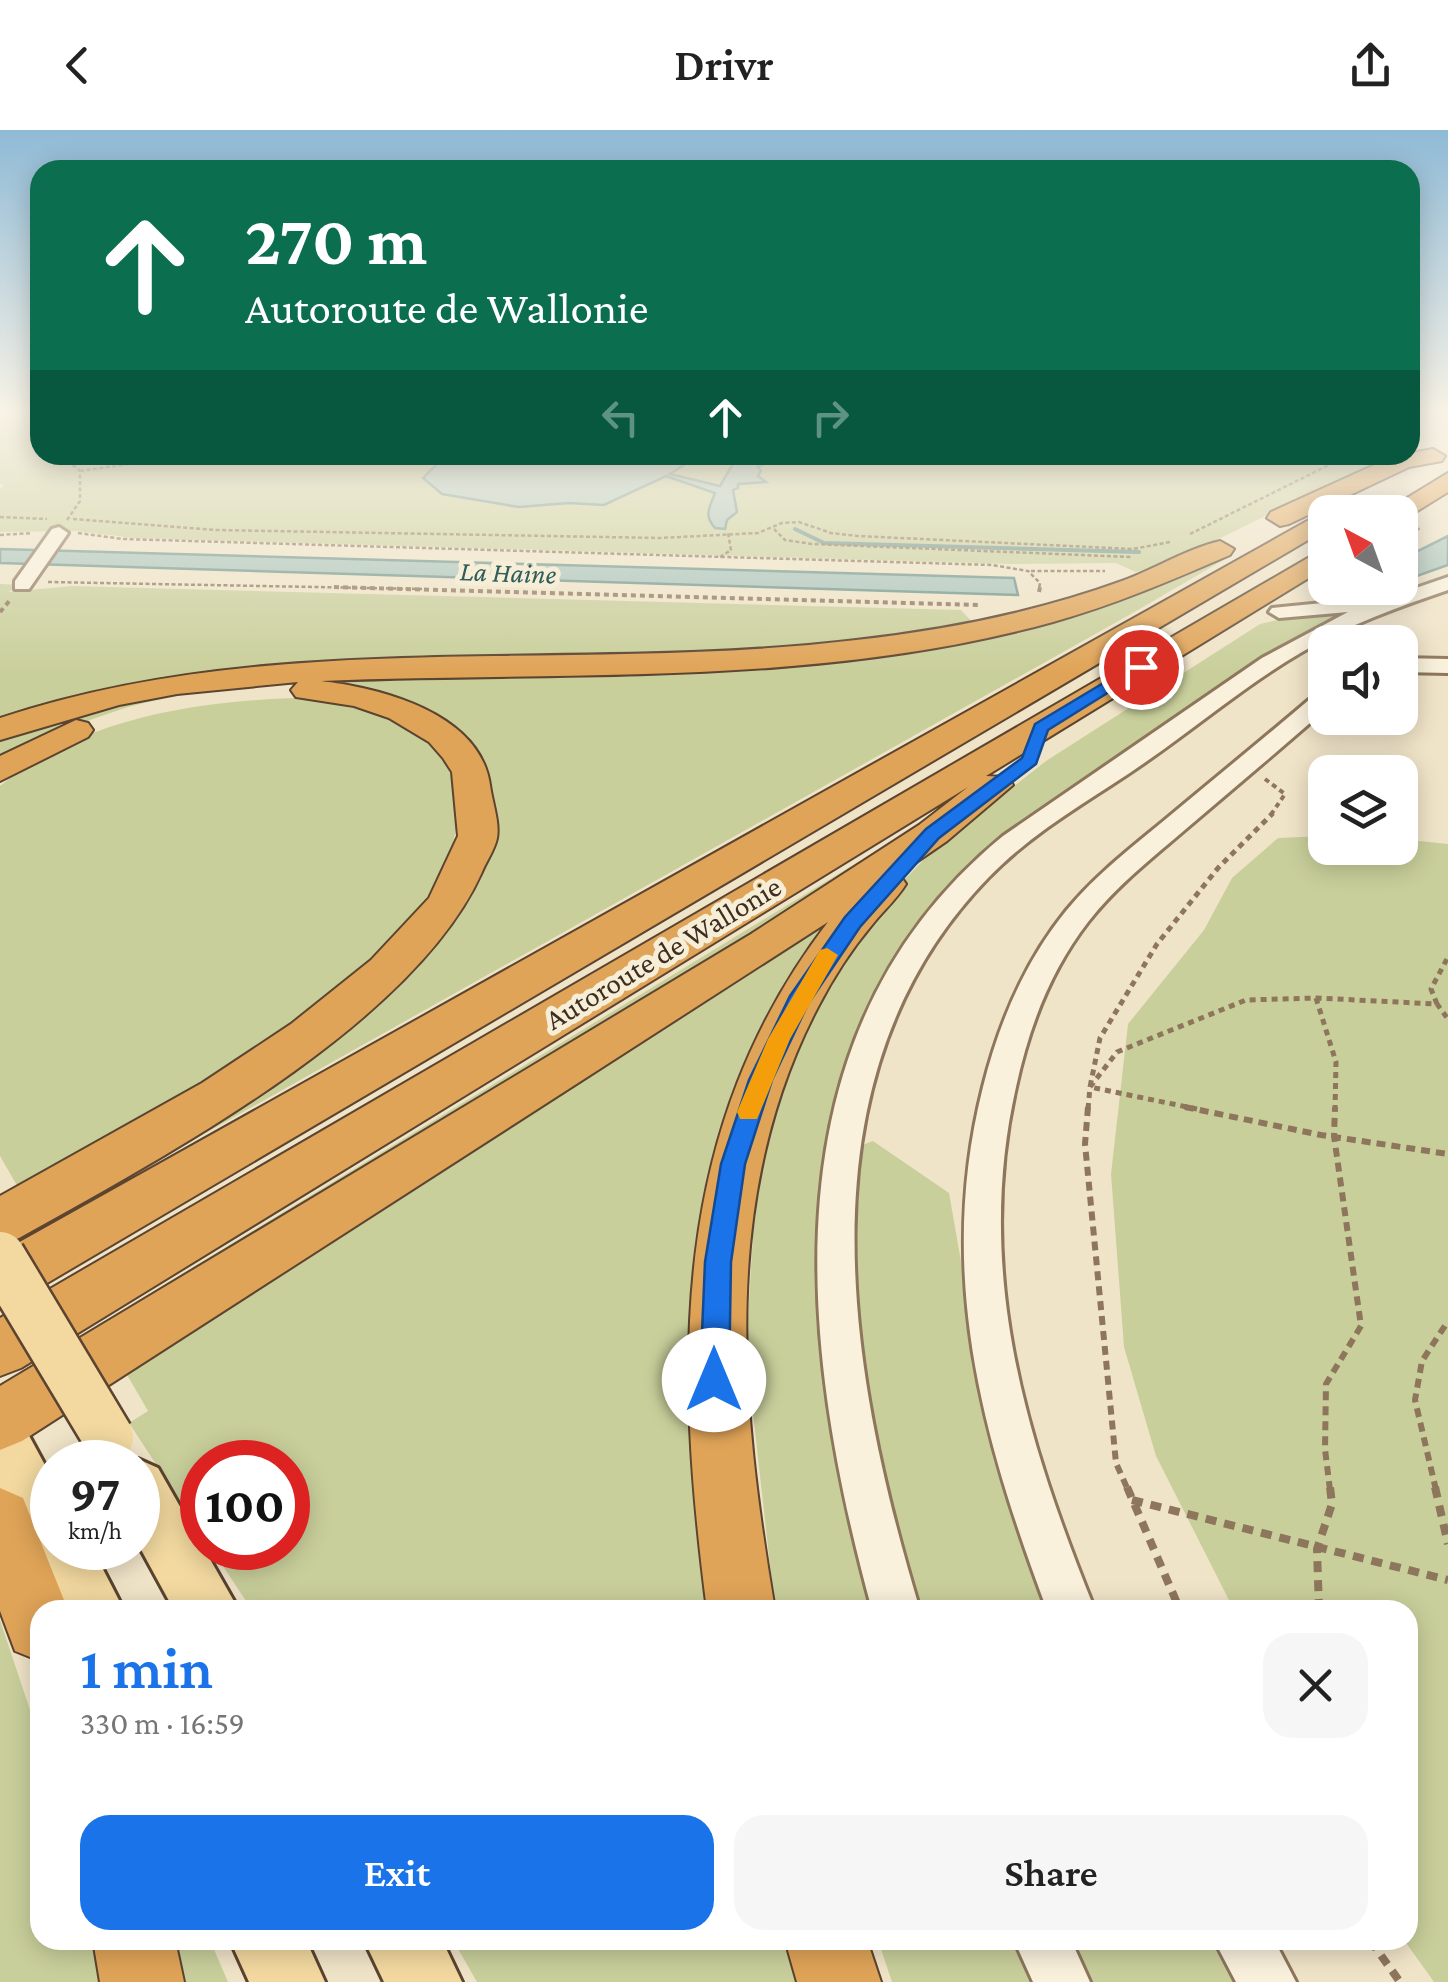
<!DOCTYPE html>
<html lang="en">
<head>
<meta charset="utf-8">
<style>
	body { margin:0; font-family:"Crimson Pro",serif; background:#f6f6f6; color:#222; height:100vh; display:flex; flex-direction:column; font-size:38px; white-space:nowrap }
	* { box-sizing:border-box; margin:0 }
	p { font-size:32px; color:#767676 }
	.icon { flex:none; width:55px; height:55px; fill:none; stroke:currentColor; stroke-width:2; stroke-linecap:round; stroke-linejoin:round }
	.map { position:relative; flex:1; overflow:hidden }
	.panel { position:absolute; left:30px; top:1470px; width:1388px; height:350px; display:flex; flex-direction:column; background:#fff; border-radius:30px; box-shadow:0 5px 25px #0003 }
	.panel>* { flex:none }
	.top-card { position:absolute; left:30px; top:30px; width:1390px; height:305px; border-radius:30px; box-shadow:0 5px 25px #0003; background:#0b6e4f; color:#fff; overflow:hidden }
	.needle { width:65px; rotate:319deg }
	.controls { position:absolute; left:1308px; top:365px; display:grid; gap:20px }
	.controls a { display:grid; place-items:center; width:110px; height:110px; border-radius:20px; background:#fff; box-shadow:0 5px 25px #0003; font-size:50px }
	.speed { position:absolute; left:30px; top:1310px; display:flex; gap:20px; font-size:50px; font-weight:700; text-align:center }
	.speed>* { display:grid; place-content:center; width:130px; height:130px; border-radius:50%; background:#fff; box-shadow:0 5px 25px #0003; line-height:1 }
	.speed small { font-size:25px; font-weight:400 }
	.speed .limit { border:15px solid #d22; background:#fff; color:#111 }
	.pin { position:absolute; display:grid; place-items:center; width:85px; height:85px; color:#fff; margin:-42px; border:5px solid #fff; border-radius:50%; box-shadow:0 2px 10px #0007 }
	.me { position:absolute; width:110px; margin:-55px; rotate:0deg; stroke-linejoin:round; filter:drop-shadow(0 0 8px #0008) }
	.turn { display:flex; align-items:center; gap:35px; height:210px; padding:0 50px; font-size:45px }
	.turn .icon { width:130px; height:130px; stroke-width:2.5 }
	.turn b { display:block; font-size:70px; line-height:85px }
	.lanes { display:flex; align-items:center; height:95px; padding:0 50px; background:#0003; justify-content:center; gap:50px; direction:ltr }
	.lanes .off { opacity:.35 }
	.round { display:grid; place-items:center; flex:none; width:105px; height:105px; border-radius:30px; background:#f6f6f6 }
	.headline { display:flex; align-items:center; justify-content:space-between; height:170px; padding:0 50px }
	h1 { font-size:60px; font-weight:600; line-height:75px; color:#1a73e8 }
	.button { display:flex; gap:20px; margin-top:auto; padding:20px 50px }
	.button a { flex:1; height:115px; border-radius:30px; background:#1a73e8; color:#fff; font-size:40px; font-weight:600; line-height:115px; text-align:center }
	.button a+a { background:#f6f6f6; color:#222 }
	header { display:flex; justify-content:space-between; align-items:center; height:130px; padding:0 50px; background:#fff; font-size:45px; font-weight:600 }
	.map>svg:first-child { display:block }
</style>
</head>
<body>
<header><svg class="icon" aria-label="back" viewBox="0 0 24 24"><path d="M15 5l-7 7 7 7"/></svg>Drivr<svg class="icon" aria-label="share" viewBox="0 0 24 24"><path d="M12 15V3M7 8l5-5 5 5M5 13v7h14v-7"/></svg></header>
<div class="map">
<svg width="1448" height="1852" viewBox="0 0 1448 1852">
	<rect width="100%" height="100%" fill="#f0e4c8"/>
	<path fill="#c9cf9b" d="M0 283H40V325H446L519 377 569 373 604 375 665 346 716 363 707 381 727 390 731 385 732 360 737 354 759 351 758 325H1389L1180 428 1136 442 1116 433 1010 434 133 408 76 401 0 402V359L4 355 0 354Z
		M699 325H738L720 356 669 344Z
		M1226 422 1232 425 1138 480 40 1096 310 920 481 723 439 594 299 555H256L181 564 128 577 81 593 0 633V607L75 580 244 551 889 521Z
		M0 454 22 455 8 462 72 456 961 480 973 493C834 516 696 524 556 527 369 530 179 525 0 590Z
		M1373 478 1311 504 1013 709 926 794 849 1020 873 1011 949 1063 999 1348 1049 1480H775L746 1220 753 1105 764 1022 782 951 842 828 888 767 932 721 986 678 1046 631 1260 494 1294 486Z
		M296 568C353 576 436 588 454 655 496 817 134 995 19 1059L0 1026V656C81 589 194 571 296 568Z
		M914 698 908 707 106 1209 98 1195Z
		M1325 706V718H1400V709L1448 714V1852H1434L1404 1810H1408V1480H1234L1156 1326 1124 1217 1111 1044 1128 894 1204 800 1232 748 1278 708Z
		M825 796 783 859 752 925 721 1480H252L211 1418H288V1332H202V1404L129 1293 148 1281 126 1243Z
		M0 1490 40 1610V1810H95L101 1852H0Z
		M177 1810H210L228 1852H178Z
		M453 1810H801L815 1852H477Z
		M878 1810H1210L1233 1852H892Z"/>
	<path fill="#a9c4bc" stroke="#6f938a" stroke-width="2.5" d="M446 325H699L670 344 720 356 738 325H758L764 334 758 337 761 341 758 346 766 352 738 354V358L733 360 737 382 727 390 725 399 715 398C703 385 710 377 715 363L666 346 604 375 569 373 519 377 442 364 423 348Z
		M1448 406V435L1400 452V430Z
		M0 419 1014 448 1018 465 0 433Z"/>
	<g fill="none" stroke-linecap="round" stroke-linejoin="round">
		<path stroke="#6f938a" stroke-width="4" d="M795 399 824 413 1139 422"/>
		<g stroke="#8d765c" stroke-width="6">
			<path id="minor" d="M59 397 68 403 29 459H15V451L52 399Z
				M1448 447V460C1398 477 1348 495 1302 522 1247 554 1199 595 1147 631 1093 669 1034 700 988 748 795 947 848 1241 920 1480H872C799 1213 763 903 1003 706L1262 528 1348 482 1279 488 1269 482 1272 478 1363 469 1372 473Z
				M1400 528 1448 529V543L1400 542Z
				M1325 561V580C1279 620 1233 659 1187 698 1152 728 1116 756 1088 792 1050 841 1029 897 1016 957 974 1142 1026 1309 1095 1480H1047C982 1306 936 1143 983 957 999 893 1024 833 1066 781 1096 744 1135 715 1172 684 1220 644 1269 604 1317 563Z
				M1014 1810H1071L1090 1852H1033Z
				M1214 1810H1274L1296 1852H1236Z"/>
		</g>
		<g stroke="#5b4430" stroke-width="6">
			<path id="major" d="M0 1281 20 1289 52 1348V1418H92L124 1480H60L0 1366Z
				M138 1329 158 1338 239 1480H174L138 1414V1332H130Z
				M230 1810H306L325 1852H249Z
				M364 1810H442L462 1852H384Z"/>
		</g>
		<g stroke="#5b4430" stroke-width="4">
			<path id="highway" d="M1433 319 1445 326 1442 331 1409 337 1289 394 1280 396 1267 388 1271 382 1394 326Z
				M1448 343V362L1406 388 1400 389V382H1384Z
				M1325 381 1331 382H1325V400L20 1169 0 1177V1123Z
				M1220 411 1234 419 1230 425C1172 450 1114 475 1053 492 815 558 565 541 321 551 381 558 480 583 490 655 492 671 500 693 497 708 495 719 486 732 482 742 414 895 162 1028 19 1108L0 1115V1066L202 953 291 894 371 830 429 768 458 706 452 642 443 628 429 612 389 588 354 576 296 567 291 560 298 552 177 564 119 575 0 610V588C276 496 571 544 856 510 946 500 1037 482 1122 451 1155 439 1186 419 1220 411Z
				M1325 418V438L986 646 1007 647 1013 655 947 711 899 744 906 754C897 769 883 781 872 795 851 820 833 848 818 877 719 1066 741 1277 775 1480H707C675 1233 669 1000 828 792L22 1311 0 1320V1256L751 804 919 695 968 657 21 1238 0 1246V1188Z
				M76 590 88 593 93 600 88 607 0 651V626Z
				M0 1358 23 1368 68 1480H40V1531L15 1521 0 1481Z
				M93 1810H175L184 1852H100Z
				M785 1810H867L881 1852H797Z"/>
		</g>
		<path stroke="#8d765c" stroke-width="2.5" stroke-dasharray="4 2.5" stroke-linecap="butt" d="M1410 294 1432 283
			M284 325H318
			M80 341 193 325
			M0 387 47 389
			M73 389 216 400 660 408 758 403 782 393 799 392 831 403 858 406 1133 419 1170 412
			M67 390 80 371V341L73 335 72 325
			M774 399 785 410 812 414 1131 427
			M78 403 123 409 992 435 1028 441 1040 453 1039 459
			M1190 404 1349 325
			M0 405 32 403
			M1400 411 1420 398
			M720 427 731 420 728 403
			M1031 441H1105
			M48 452 422 459"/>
		<path stroke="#8d765c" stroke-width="4" stroke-dasharray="5 4" stroke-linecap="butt" d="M334 457 981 475
			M1039 462 1040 457
			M0 482 11 469
			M1265 649 1285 664 1270 686"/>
		<path stroke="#8d765c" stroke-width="5" stroke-dasharray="6 5" stroke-linecap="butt" d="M1316 868 1336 932 1335 979
			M1437 874 1431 859 1448 827
			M1088 979 1090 957 1117 922 1246 870 1316 868 1437 874 1448 889
			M1197 979 1090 957 1100 908 1157 814 1218 738 1273 683"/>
		<path stroke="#8d765c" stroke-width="6" stroke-dasharray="9 6" stroke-linecap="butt" d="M1088 977 1085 1014 1116 1333 1128 1360
			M1185 977 1321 1005 1448 1024
			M1330 1360 1325 1319 1326 1254 1361 1196 1334 1006 1335 977
			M1436 1360 1415 1270 1422 1231 1448 1191"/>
		<path stroke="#8d765c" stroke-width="8" stroke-dasharray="11 8" stroke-linecap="butt" d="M1127 1357 1180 1480
			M1435 1357 1448 1414
			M1132 1370 1448 1450
			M1319 1480 1317 1419 1332 1374 1330 1357
			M1370 1810 1400 1852"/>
		<use href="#minor" fill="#faf1dc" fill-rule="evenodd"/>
		<use href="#major" fill="#f3d9a0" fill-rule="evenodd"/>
		<use href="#highway" fill="#e0a458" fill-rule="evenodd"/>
		<g stroke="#5b4430" stroke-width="55" stroke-linecap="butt">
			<path id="major-bridge" d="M0 1127 108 1307"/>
		</g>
		<use href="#major-bridge" stroke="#f3d9a0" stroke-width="50"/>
	</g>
	<linearGradient id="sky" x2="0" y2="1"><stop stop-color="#8fbad6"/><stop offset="0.52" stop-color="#f8f3e6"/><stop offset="1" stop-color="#f8f3e6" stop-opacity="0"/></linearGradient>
	<rect width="1448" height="543" fill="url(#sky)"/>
	<path fill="#1a73e8" stroke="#114b97" stroke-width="2.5" d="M1135 534 1149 537 1048 600 1036 634 939 708 860 797 808 874 772 950 745 1034 731 1132 729 1250 725 1260 714 1263 704 1260 700 1250 705 1132 721 1034 749 950 790 866 845 787 926 699 1022 628 1035 594Z"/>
	<path fill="#f59e0b" d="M827 818 838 825 790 909 760 982 757 989H740L737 982 768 909 820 820Z"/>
	<g text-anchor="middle" stroke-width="10" stroke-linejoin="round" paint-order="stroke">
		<g font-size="28" font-style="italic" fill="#2f5d5a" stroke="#f7eed8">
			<text transform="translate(508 442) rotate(2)" y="10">La Haine</text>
		</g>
		<g font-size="30" fill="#3d2e20" stroke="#f7eed8">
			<text transform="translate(663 823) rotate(-31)" y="10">Autoroute de Wallonie</text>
		</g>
	</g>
</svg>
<div class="controls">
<a><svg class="needle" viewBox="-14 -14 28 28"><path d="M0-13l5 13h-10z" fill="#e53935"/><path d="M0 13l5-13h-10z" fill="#767676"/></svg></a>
<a><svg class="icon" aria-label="sound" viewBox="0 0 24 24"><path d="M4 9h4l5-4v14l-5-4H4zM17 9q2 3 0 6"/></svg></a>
<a><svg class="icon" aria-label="layers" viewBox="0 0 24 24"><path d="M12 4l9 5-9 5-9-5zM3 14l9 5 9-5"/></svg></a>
</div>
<div class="speed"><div>97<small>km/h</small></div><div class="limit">100</div></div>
<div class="pin" style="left:1141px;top:537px;background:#d93025"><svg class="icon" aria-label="arrive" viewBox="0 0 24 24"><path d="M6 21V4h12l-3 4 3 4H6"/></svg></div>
<svg class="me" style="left:714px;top:1250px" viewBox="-20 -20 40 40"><circle r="19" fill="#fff"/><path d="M0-13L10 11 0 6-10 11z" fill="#1a73e8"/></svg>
<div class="top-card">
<div class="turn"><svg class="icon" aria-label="ahead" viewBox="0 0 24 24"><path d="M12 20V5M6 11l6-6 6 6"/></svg><div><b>270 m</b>Autoroute de Wallonie</div></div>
<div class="lanes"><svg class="icon off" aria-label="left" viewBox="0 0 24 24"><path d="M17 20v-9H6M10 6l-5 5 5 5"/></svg><svg class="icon" aria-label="ahead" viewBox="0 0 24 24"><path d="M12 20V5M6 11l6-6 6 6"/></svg><svg class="icon off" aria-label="right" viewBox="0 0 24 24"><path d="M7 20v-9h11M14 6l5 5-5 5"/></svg></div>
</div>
<section class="panel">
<div class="headline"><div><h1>1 min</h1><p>330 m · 16:59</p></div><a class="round"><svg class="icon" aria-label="close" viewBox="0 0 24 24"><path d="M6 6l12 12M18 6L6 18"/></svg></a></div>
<div class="button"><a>Exit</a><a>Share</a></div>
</section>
</div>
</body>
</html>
